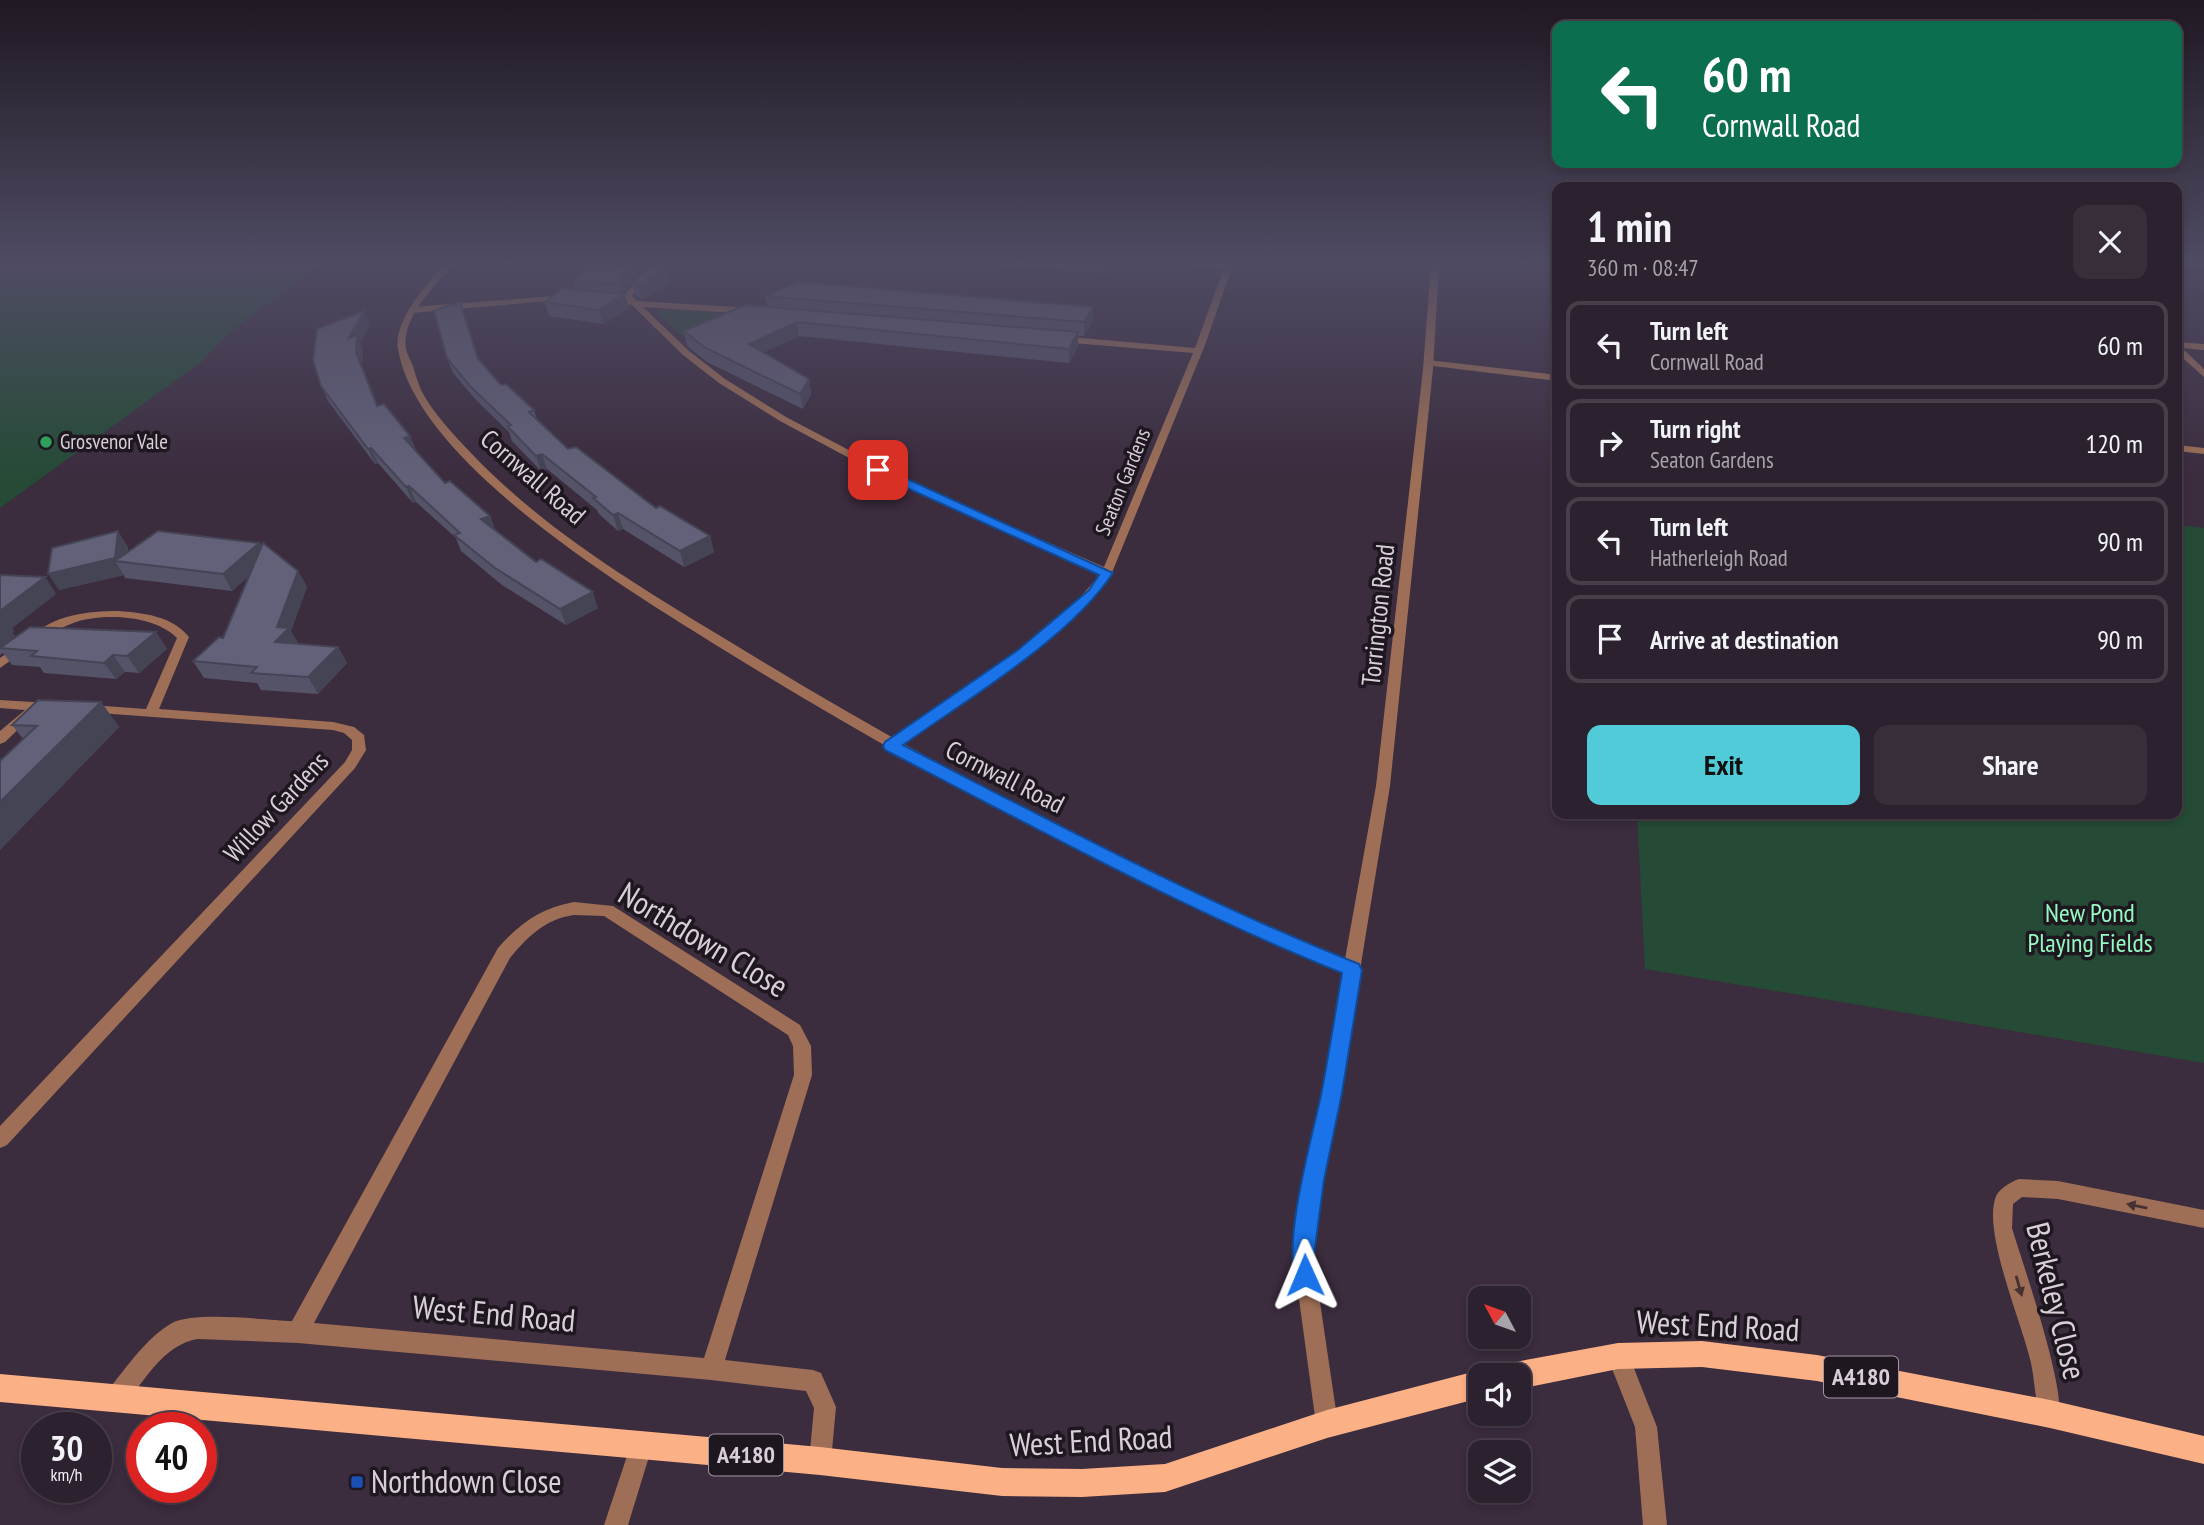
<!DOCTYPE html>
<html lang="en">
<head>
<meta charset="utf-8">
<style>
	body { margin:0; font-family:"PT Sans Narrow",sans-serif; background:#382e3a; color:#f1f3f6; height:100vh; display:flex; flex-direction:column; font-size:26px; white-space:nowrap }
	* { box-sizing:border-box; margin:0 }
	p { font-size:23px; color:#a6a3aa }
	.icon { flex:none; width:38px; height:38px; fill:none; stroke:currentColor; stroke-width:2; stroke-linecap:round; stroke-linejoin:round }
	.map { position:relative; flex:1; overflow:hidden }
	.details { position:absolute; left:1552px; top:182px; width:630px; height:637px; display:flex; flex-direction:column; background:#2c212e; border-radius:14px; box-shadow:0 4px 10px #0003,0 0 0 2px #483e4a }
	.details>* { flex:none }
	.hud { position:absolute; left:1552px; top:21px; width:630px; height:147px; border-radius:14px; box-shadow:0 4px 10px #0003,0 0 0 2px #483e4a; background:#0b6e4f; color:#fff; overflow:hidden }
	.needle { width:46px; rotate:311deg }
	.fabs { position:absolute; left:1468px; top:1286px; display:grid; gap:14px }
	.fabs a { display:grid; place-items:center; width:63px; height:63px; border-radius:14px; background:#2c212e; box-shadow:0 4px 10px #0003,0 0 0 2px #483e4a; font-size:35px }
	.speed { position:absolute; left:21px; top:1412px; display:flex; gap:14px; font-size:35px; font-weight:700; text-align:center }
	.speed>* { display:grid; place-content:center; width:91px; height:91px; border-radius:50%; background:#2c212e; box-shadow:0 4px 10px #0003,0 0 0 2px #483e4a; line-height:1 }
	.speed small { font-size:18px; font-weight:400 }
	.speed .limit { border:10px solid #d22; background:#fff; color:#111 }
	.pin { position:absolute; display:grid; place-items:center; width:60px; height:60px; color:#fff; margin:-30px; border-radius:14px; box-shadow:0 4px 10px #0006 }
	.me { position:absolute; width:77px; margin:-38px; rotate:359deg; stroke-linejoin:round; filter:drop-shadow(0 0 5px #0008) }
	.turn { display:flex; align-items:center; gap:24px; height:147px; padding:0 35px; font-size:32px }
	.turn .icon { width:91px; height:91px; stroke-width:2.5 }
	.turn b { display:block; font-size:49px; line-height:60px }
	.round { display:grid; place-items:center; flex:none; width:74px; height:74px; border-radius:14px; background:#382e3a }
	.summary { display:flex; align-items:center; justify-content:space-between; height:119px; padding:0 35px }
	h1 { font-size:42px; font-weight:700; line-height:52px }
	.button { display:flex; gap:14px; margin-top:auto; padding:14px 35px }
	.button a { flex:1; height:80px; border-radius:14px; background:#52cbd9; color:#111; font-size:28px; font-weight:700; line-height:80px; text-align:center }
	.button a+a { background:#382e3a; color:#f1f3f6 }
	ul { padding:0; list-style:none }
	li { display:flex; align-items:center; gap:21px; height:88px; margin:0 14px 10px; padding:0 21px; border:4px solid #483e4a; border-radius:14px }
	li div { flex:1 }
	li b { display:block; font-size:26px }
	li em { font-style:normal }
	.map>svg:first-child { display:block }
</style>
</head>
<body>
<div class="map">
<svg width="2204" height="1525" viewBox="0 0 2204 1525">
	<rect width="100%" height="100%" fill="#3b2c3e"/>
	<path fill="#254b36" d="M0 264H321L226 335 201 362 0 508Z
		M665 309H672L740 315 685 338 659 315 658 312Z
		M2177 525 2204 528V1063L1645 969 1637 814H2177Z"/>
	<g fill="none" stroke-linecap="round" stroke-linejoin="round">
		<path fill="#9e6f56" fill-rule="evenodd" d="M660 264H668L632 296 637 301 751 308 755 311 751 314 643 307 689 351 725 379 786 417 904 479 1104 567 1193 353 1060 342 1056 339 1060 336 1195 348 1224 268 1194 266 1190 264H1233L1205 345 1111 575C1064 635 1003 676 941 718 926 728 908 745 891 751L884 746 886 743C961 692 1043 646 1100 574L896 483 780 421 719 383 683 355 632 305 608 301 607 299 611 297 626 299 624 294Z
			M2179 264H2204V267L2183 266Z
			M569 295 573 297 572 299 412 313 408 310 412 307Z
			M2177 342 2204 344V350L2182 348 2204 369V377L2177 353Z
			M1428 360 1558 375V381L1425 365V361Z
			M2177 445 2204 448V454L2177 451Z
			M118 611C144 613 172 616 189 637L159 709 333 722 354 727 364 735 366 750 355 768 7 1145 0 1148V1126L345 762 352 750V740L344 733 333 730 85 712 83 709 85 706 90 705 146 709 177 638C154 615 105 613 76 622 64 626 52 633 41 640L37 641 31 637C53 615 88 611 118 611Z
			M20 644 24 645 26 648 24 651 0 668V658Z
			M0 700 49 703 56 707 49 711 27 710 33 714 31 717 5 742 0 744V731L25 710 0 708Z
			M574 902 613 906 800 1025 811 1046 812 1075 725 1360 813 1370 821 1373 836 1407 831 1461 828 1469 820 1472 812 1469 809 1461 814 1408 806 1391 711 1380 298 1343 198 1339C164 1344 144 1381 124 1406L116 1409 108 1406 105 1398 108 1390C127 1367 146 1338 172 1323 195 1311 265 1320 292 1321L498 948C520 923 541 908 574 902ZM574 915 604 916 788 1035 793 1046 794 1075 704 1358 314 1323 510 958C528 936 546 919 574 915Z
			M2019 1179 2058 1181 2204 1210V1228L2058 1199 2022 1197 2013 1204 2012 1228C2022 1262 2069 1395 2058 1422L2050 1425 2042 1422C2035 1403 2035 1382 2031 1363 2022 1323 1984 1236 1995 1199 1997 1190 2010 1182 2019 1179Z
			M1618 1345 1626 1348 1657 1427 1667 1525H1643L1635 1427 1607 1356 1610 1348Z
			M641 1436 649 1439 652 1447 628 1525H604L630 1447 633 1439Z"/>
		<path fill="#9e6f56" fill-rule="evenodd" d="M446 264H454C435 286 401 317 406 349 407 354 411 361 413 366 415 374 418 382 421 390 433 413 453 434 471 453 545 531 641 588 732 643 929 764 1132 871 1345 959L1376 786 1423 369 1431 264H1439L1433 369 1390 786 1340 1093 1323 1179 1313 1255 1338 1424 1335 1432 1327 1435 1319 1432 1316 1424 1293 1255 1303 1179 1322 1093 1343 972C1128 882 923 773 724 650 631 592 417 464 398 349 393 321 427 283 446 264Z"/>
		<path fill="#fcb086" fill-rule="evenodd" d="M1702 1341 1817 1355 2050 1400 2204 1436V1464L2050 1428 1817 1381 1702 1367 1618 1369 1519 1389V1376H1502L1505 1366 1515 1362 1618 1343Z
			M1480 1370 1490 1376H1480V1398L1327 1438 1165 1492 1082 1497 1002 1496 820 1475 0 1402V1374L820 1447 1002 1468 1082 1469 1165 1464 1327 1410Z"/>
	</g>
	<path fill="#545368" d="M985 264H1111L1106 273Z
		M636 279 668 283 643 299 636 296 632 284 622 292 629 308 603 324 549 316 545 302 575 289 573 281Z
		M765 296 1093 307V320L1084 336H1078V346L1069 363 799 336 764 352 809 379 811 394 803 409 707 362 687 346 684 331 767 306Z
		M1556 299H1558V347H1553L1550 322Z
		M364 311 370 324 360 343 363 349 362 366 378 406 416 451 445 483 490 516 495 530 598 608 566 625 502 585 461 551 456 538 416 502 413 503 378 463 375 464 328 401 321 386Z
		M465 316 479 360 501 385 534 410 537 419 568 449 656 508 710 536 714 552 684 567 623 529 618 531 599 514 597 510 547 469 541 471 512 441 509 432 476 400 453 373 447 358Z
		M259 543 262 546 298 571 307 587 291 631 298 644 338 647 347 663 318 694 261 690 257 683 204 678 193 661 223 638 249 576 232 591 125 578 124 575 59 590 128 547V552Z
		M0 575 45 577 56 594 12 628 14 631 12 632 15 637 156 632 167 649 139 673 125 672 116 679 44 673 40 667 12 665 3 653 0 655Z
		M101 702 119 727 0 850V761L23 739 12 725Z"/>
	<path fill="#454455" d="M1106 264H1111L1106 273Z
		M633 267 637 280 622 292V296L625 294 629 308 603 324 599 310 622 296 619 284V279Z
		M665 270 668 283 643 299 639 285Z
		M1093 307V320L1084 336V322Z
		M364 311 370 324 360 343 363 349 362 366 349 338Z
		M797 322 799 336 752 358 749 344Z
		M1078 332V346L1069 363V349Z
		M809 379 811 394 803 409 800 394Z
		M410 436 417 452 404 438Z
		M371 448 378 463 375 464 368 449Z
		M542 454 547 469 541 471 536 456Z
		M409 486 416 502 413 503 406 487Z
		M618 513 623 529 618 531 613 515Z
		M490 516 496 532 481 519Z
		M118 531 128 547 127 563 115 561 124 575 59 590 48 574Z
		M710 536 714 552 684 567 680 551Z
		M259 543 268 559 232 591 223 574Z
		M298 571 307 587 291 631 299 644 275 642 277 627Z
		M45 577 56 594 12 628 14 631 12 632 19 641 0 648V611Z
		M593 592 598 608 566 625 560 609Z
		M156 632 167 649 139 673 127 656Z
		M338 647 347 663 318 694 308 677Z
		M113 655 125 672 116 679 104 663Z
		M101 702 119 727 0 850V802Z"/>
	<path fill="#626179" stroke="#454455" stroke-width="2" d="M596 264H599L633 267 619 279V284L573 281Z
		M649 268 665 270 639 285 632 283Z
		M798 282 1093 307 1084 322 765 296Z
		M563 288 625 294 599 310 545 302Z
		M460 302 478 359 501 385 506 384 534 410 529 412 568 449 576 447 656 508 660 506 710 536 680 551 618 513 613 515 593 498 596 497 542 454 536 456 507 426 511 425 470 386 447 358 434 311Z
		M745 305 1078 332 1069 349 797 322 749 344 809 379 800 394 704 347 684 331Z
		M364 311 349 338 357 335 356 352 377 406 384 404 410 436 404 438 445 483 450 481 490 516 481 519 536 562 541 559 593 592 560 609 495 568 454 535 460 533 409 486 406 487 371 448 368 449 321 386 313 360 317 329Z
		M118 531 115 558 48 574 52 548Z
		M158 531 259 543 223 574 115 561Z
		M263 543 298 571 277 627 289 628 275 642 338 647 308 677 251 673 257 667 193 661 219 637 223 638Z
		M0 575 45 577 0 611Z
		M30 627 156 632 127 656 113 655 104 663 31 656 37 651 0 648Z
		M38 700 101 702 0 802V761L37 726 12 725Z"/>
	<defs><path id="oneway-solid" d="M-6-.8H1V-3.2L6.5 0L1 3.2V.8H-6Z" transform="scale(1.75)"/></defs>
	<g fill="#443130">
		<use href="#oneway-solid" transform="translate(2137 1206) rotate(-169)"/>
		<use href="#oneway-solid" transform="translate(2019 1286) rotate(74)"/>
	</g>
	<linearGradient id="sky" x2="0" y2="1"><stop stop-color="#201822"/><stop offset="0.55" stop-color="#4f4b63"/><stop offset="1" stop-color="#4f4b63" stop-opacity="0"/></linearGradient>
	<rect width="2204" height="477" fill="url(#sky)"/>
	<path fill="#1a73e8" stroke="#114b97" stroke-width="2" d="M874 468H883L1113 573C1070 638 968 699 903 745 1053 822 1202 902 1359 964L1362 970 1342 1093 1324 1180 1314 1255 1317 1275 1313 1283 1305 1287 1297 1283C1281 1245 1312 1138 1321 1095 1329 1054 1335 1014 1342 973 1185 910 1036 828 885 750L883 746 885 742 1018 650 1089 590 1099 575 874 473Z"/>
	<circle fill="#2e9e5b" stroke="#1e171f" stroke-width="2.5" cx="46" cy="442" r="7"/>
	<rect fill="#1a4fb4" stroke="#1e171f" stroke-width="2.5" x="350" y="1475" width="14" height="14" rx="3.5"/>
	<g text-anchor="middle" stroke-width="7" stroke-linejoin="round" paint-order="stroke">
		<g font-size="21" fill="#d9cfda" stroke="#1e171f" text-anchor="start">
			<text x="60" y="449">Grosvenor Vale</text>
		</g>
		<g font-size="21" fill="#d9cfda" stroke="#1e171f">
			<text transform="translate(1123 482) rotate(-68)" y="7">Seaton Gardens</text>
		</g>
		<g fill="#1e171f" stroke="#a198a2" stroke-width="2">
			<rect x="1824" y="1356.5" width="74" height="41" rx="5"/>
			<rect x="709" y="1434.5" width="74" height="41" rx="5"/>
		</g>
		<g font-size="24" font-weight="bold" fill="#d9cfda">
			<text x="1861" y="1385">A4180</text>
			<text x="746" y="1463">A4180</text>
		</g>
		<g font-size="26" fill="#d9cfda" stroke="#1e171f">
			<text transform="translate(533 477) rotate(41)" y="9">Cornwall Road</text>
			<text transform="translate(1378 615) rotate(-84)" y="9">Torrington Road</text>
			<text transform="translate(1005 777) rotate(27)" y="9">Cornwall Road</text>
			<text transform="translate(276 807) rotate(-47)" y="9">Willow Gardens</text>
		</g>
		<g font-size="26" fill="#94f9c0" stroke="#1e171f">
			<text x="2090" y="922">New Pond<tspan x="2090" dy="30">Playing Fields</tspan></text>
		</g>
		<g font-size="32" fill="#d9cfda" stroke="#1e171f">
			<text transform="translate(703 940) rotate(31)" y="11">Northdown Close</text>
			<text transform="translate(2056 1301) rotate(76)" y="11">Berkeley Close</text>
			<text transform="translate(494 1314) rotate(5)" y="11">West End Road</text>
			<text transform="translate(1718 1326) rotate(3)" y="11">West End Road</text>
			<text transform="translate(1091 1441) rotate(-3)" y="11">West End Road</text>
		</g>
		<g font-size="32" fill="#d9cfda" stroke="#1e171f" text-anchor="start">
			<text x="371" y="1493">Northdown Close</text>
		</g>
	</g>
</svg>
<div class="fabs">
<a><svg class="needle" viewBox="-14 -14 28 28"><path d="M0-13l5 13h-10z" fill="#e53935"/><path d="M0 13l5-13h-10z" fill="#a6a3aa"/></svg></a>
<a><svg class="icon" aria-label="sound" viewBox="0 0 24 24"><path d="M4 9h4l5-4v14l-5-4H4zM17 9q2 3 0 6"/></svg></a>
<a><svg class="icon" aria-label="layers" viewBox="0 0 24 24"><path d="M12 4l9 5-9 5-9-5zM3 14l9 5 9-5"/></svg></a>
</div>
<div class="speed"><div>30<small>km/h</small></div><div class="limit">40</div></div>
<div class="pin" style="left:878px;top:470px;background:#d93025"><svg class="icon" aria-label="arrive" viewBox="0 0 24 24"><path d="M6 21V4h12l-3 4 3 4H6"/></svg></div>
<svg class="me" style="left:1305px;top:1275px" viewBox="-20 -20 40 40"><path d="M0-17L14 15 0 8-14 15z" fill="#1a73e8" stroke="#fff" stroke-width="4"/></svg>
<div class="hud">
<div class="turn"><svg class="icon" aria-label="left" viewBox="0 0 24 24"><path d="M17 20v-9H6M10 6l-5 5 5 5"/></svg><div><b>60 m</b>Cornwall Road</div></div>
</div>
<section class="details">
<div class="summary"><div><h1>1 min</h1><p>360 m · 08:47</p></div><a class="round"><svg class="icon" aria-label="close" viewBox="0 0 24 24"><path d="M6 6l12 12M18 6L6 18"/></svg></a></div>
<ul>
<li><svg class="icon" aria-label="left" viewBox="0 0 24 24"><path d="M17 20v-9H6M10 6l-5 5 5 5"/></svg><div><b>Turn left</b><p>Cornwall Road</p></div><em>60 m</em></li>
<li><svg class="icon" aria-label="right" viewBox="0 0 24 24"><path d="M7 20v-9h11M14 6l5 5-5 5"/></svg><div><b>Turn right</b><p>Seaton Gardens</p></div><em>120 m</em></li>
<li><svg class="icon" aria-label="left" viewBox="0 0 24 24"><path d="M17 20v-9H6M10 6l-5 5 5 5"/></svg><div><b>Turn left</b><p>Hatherleigh Road</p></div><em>90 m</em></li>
<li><svg class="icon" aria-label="arrive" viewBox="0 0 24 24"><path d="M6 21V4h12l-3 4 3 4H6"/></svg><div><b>Arrive at destination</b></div><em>90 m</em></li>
</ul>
<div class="button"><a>Exit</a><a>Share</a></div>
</section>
</div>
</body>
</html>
